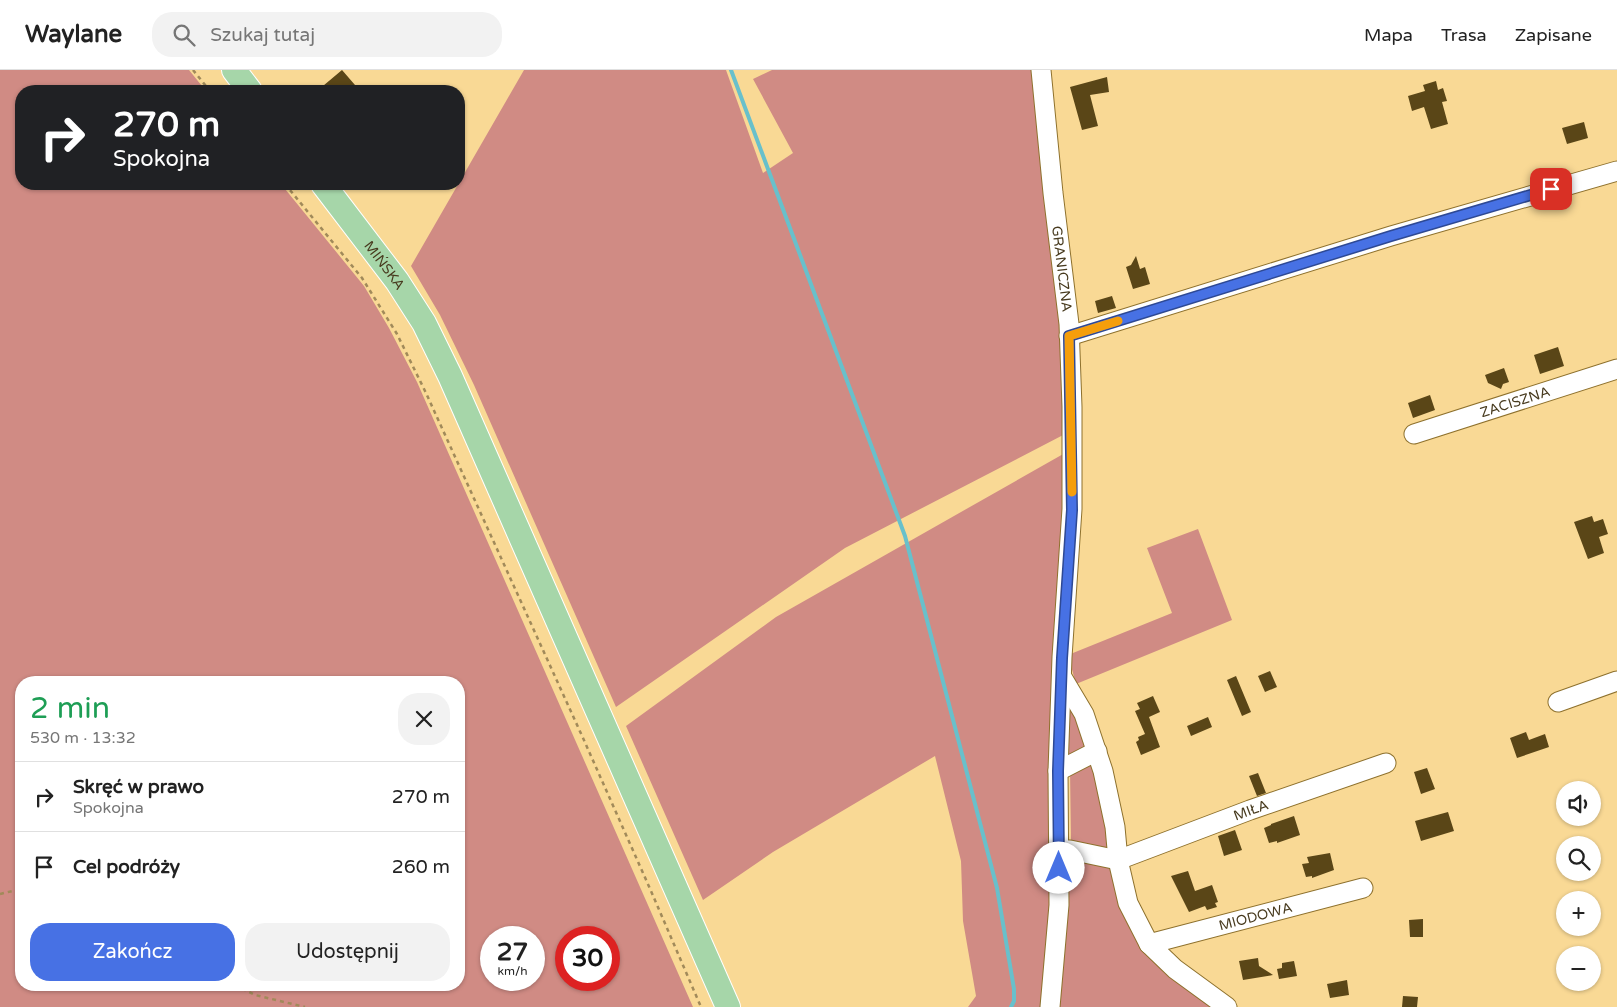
<!DOCTYPE html>
<html lang="pl">
<head>
<meta charset="utf-8">
<style>
	body { margin:0; font-family:"Varela Round",sans-serif; background:#f2f2f2; color:#222; height:100vh; display:flex; flex-direction:column; font-size:19px; white-space:nowrap }
	* { box-sizing:border-box; margin:0 }
	p { font-size:16px; color:#767676 }
	.icon { flex:none; width:28px; height:28px; fill:none; stroke:currentColor; stroke-width:2; stroke-linecap:round; stroke-linejoin:round }
	.map { position:relative; flex:1; overflow:hidden }
	.drawer { position:absolute; left:15px; top:606px; width:450px; height:315px; display:flex; flex-direction:column; background:#fff; border-radius:20px; box-shadow:0 1px 4px #0004 }
	.drawer>* { flex:none }
	.hud { position:absolute; left:15px; top:15px; width:450px; height:105px; border-radius:20px; box-shadow:0 1px 4px #0004; background:#202124; color:#fff; overflow:hidden }
	.tools { position:absolute; left:1556px; top:711px; display:grid; gap:10px }
	.tools a { display:grid; place-items:center; width:45px; height:45px; border-radius:50%; background:#fff; box-shadow:0 1px 4px #0004; font-size:25px }
	.speed { position:absolute; left:480px; top:856px; display:flex; gap:10px; font-size:25px; font-weight:700; text-align:center }
	.speed>* { display:grid; place-content:center; width:65px; height:65px; border-radius:50%; background:#fff; box-shadow:0 1px 4px #0004; line-height:1 }
	.speed small { font-size:12px; font-weight:400 }
	.speed .limit { border:8px solid #d22; background:#fff; color:#111 }
	.pin { position:absolute; display:grid; place-items:center; width:42px; height:42px; color:#fff; margin:-21px; border-radius:10px; box-shadow:0 2px 8px #0006 }
	.me { position:absolute; width:55px; margin:-28px; rotate:0deg; stroke-linejoin:round; filter:drop-shadow(0 0 4px #0008) }
	.turn { display:flex; align-items:center; gap:18px; height:105px; padding:0 15px; font-size:22px }
	.turn .icon { width:65px; height:65px; stroke-width:2.5 }
	.turn b { display:block; font-size:35px; line-height:42px }
	.round { display:grid; place-items:center; flex:none; width:52px; height:52px; border-radius:20px; background:#f2f2f2 }
	.summary { display:flex; align-items:center; justify-content:space-between; height:85px; padding:0 15px }
	h1 { font-size:30px; font-weight:600; line-height:38px; color:#1e9e55 }
	.primary-button { display:flex; gap:10px; margin-top:auto; padding:10px 15px }
	.primary-button a { flex:1; height:58px; border-radius:20px; background:#4771e4; color:#fff; font-size:20px; font-weight:600; line-height:58px; text-align:center }
	.primary-button a+a { background:#f2f2f2; color:#222 }
	ul { padding:0; list-style:none }
	li { display:flex; align-items:center; gap:15px; height:70px; padding:0 15px; border-top:1px solid #e0e0e0 }
	li div { flex:1 }
	li b { display:block; font-size:19px }
	li em { font-style:normal }
	header { display:flex; align-items:center; gap:30px; box-sizing:border-box; height:70px; padding:0 25px; background:#fff; border-bottom:1px solid #e0e0e0 }
	header strong { font-size:24px }
	nav { display:flex; gap:28px; margin-inline-start:auto; font-size:18px }
	.search { width:350px; height:45px; background:#f2f2f2; display:flex; align-items:center; gap:12px; box-sizing:border-box; padding:0 18px; border-radius:20px; color:#767676; font-size:19px }
	.map>svg:first-child { display:block }
</style>
</head>
<body>
<header>
<strong>Waylane</strong>
<div class="search"><svg class="icon" aria-label="search" viewBox="0 0 24 24"><circle cx="10" cy="10" r="6"/><path d="M15 15l6 6"/></svg>Szukaj tutaj</div>
<nav><a>Mapa</a><a>Trasa</a><a>Zapisane</a></nav>
</header>
<div class="map">
<svg width="1617" height="937" viewBox="0 0 1617 937">
	<rect width="100%" height="100%" fill="#f9d995"/>
	<path fill="#d08b84" fill-rule="evenodd" d="M0 0H189L206 21H21V114H281L364 216 389 258 417 312 693 937H0ZM459 612V915H21V612ZM491 868H534V910H491ZM566 868H609V910H566Z
		M524 0H726L763 103 793 83 753 9 772 0H1034L1064 263 1067 363 845 478 616 637 474 315 440 245 411 196Z
		M1065 383 1056 779 1044 937H968L976 926 963 851 961 791 935 686 773 782 703 830 626 656 776 547Z
		M1198 459 1232 550 1076 614 1068 585 1172 543 1147 478Z
		M1066 628 1090 677 1061 697Z
		M1094 686 1112 784 1071 775 1070 699Z
		M1064 788 1113 792 1125 832 1220 937H1053Z"/>
	<g fill="none" stroke-linecap="round" stroke-linejoin="round">
		<path stroke="#68c0cb" stroke-width="4" d="M731 0 905 466 997 818 1014 919V931L1011 937"/>
	</g>
	<path fill="#5a4617" d="M342 0 355 15 347 21H317Z
		M1107 7 1109 22 1090 25 1098 56 1082 60 1070 17Z
		M1436 11 1438 20 1443 18 1447 31 1442 32 1448 54 1431 59 1424 37 1412 41 1408 26 1425 21 1423 15Z
		M1584 52 1588 68 1567 74 1562 58Z
		M1136 186 1140 199 1145 197 1150 214 1133 219 1126 197 1131 195Z
		M1112 226 1116 238 1098 243 1095 231Z
		M1558 277 1564 296 1540 304 1534 285Z
		M1504 298 1509 312 1503 314 1501 319 1488 313 1485 305Z
		M1430 325 1435 340 1413 348 1408 333Z
		M1592 446 1594 452 1603 449 1608 464 1599 467 1604 483 1588 489 1574 452Z
		M1270 601 1277 617 1265 622 1258 606Z
		M1236 606 1251 642 1242 646 1227 610Z
		M1153 626 1160 642 1149 647 1160 677 1141 685 1136 672 1139 670 1138 667 1145 664 1135 641 1140 639 1137 633Z
		M1208 647 1212 657 1191 666 1187 656Z
		M1526 662 1529 670 1545 664 1549 677 1517 688 1510 668Z
		M1427 698 1435 719 1421 724 1414 702Z
		M1258 703 1266 723 1257 726 1249 706Z
		M1448 742 1454 761 1421 771 1415 751Z
		M1294 746 1300 765 1277 773V771L1269 773 1264 758 1271 755V754Z
		M1235 760 1242 780 1224 786 1218 766Z
		M1330 783 1334 800 1312 808V806L1306 807 1302 794 1309 793 1307 787Z
		M1188 801 1195 821 1212 815 1218 832 1215 833 1217 837 1207 840 1205 836 1189 842 1171 806Z
		M1423 849V867H1410L1409 850Z
		M1258 888 1259 896 1273 905 1243 910 1239 891Z
		M1294 891 1297 906 1279 909 1277 899 1282 898V893Z
		M1347 910 1349 925 1330 928 1327 914Z
		M1403 926 1418 927 1417 937H1402Z"/>
	<g fill="none" stroke-linecap="round" stroke-linejoin="round">
		<g stroke="#8e712d" stroke-width="21">
			<g id="minor">
				<path id="s1" d="M1041 0 1053 123 1069 254 1072 337V439L1062 587 1058 701 1059 835 1050 937"/>
				<path d="M1069 266 1391 166 1617 101"/>
				<path id="s2" d="M1414 364 1617 299"/>
				<path d="M1062 607 1084 644 1103 701 1115 757 1118 790 1128 833 1149 874 1175 899 1227 937"/>
				<path d="M1558 632 1617 611"/>
				<path d="M1058 701 1097 681"/>
				<path id="s3" d="M1059 780H1070L1118 790 1250 740 1386 693"/>
				<path id="s4" d="M1149 874 1363 818"/>
			</g>
		</g>
		<g stroke="#fff" stroke-width="26">
			<g id="major">
				<path d="M234 0 250 21"/>
				<path id="s5" d="M323 114 397 211 424 253 450 306 728 937"/>
			</g>
		</g>
		<path stroke="#a18a5a" stroke-width="2.5" stroke-dasharray="4 4" stroke-linecap="butt" d="M193 0 210 21
			M285 114 362 208 397 264 426 323 583 668 651 821 701 937
			M0 824 21 819
			M235 915 255 925 305 937"/>
		<use href="#minor" stroke="#fff" stroke-width="19"/>
		<use href="#major" stroke="#a6d6a9" stroke-width="24"/>
	</g>
	<g fill="none" stroke-linecap="round" stroke-linejoin="round">
		<g stroke="#2e4994" stroke-width="12">
			<path id="route" d="M1059 798 1058 701 1062 588 1072 440 1069 266 1391 166 1551 119"/>
		</g>
		<use href="#route" stroke="#4771e4" stroke-width="9"/>
		<path stroke="#f59e0b" stroke-width="9" d="M1072 422 1069 266 1118 251"/>
	</g>
	<g text-anchor="middle" stroke-width="5" stroke-linejoin="round" paint-order="stroke">
		<g font-size="14" fill="#483b1f" stroke="#f9d995">
			<text dy="5" stroke="none"><textPath href="#s5" startOffset="102">MIŃSKA</textPath></text>
			<text dy="5" stroke="none"><textPath href="#s1" startOffset="200">GRANICZNA</textPath></text>
			<text dy="5" stroke="none"><textPath href="#s2" startOffset="106">ZACISZNA</textPath></text>
			<text dy="5" stroke="none"><textPath href="#s3" startOffset="202">MIŁA</textPath></text>
			<text dy="5" stroke="none"><textPath href="#s4" startOffset="110">MIODOWA</textPath></text>
		</g>
	</g>
</svg>
<div class="tools">
<a><svg class="icon" aria-label="sound" viewBox="0 0 24 24"><path d="M4 9h4l5-4v14l-5-4H4zM17 9q2 3 0 6"/></svg></a>
<a><svg class="icon" aria-label="search" viewBox="0 0 24 24"><circle cx="10" cy="10" r="6"/><path d="M15 15l6 6"/></svg></a>
<a>+</a>
<a>−</a>
</div>
<div class="speed"><div>27<small>km/h</small></div><div class="limit">30</div></div>
<div class="pin" style="left:1551px;top:119px;background:#d93025"><svg class="icon" aria-label="arrive" viewBox="0 0 24 24"><path d="M6 21V4h12l-3 4 3 4H6"/></svg></div>
<svg class="me" style="left:1059px;top:798px" viewBox="-20 -20 40 40"><circle r="19" fill="#fff"/><path d="M0-13L10 11 0 6-10 11z" fill="#4771e4"/></svg>
<div class="hud">
<div class="turn"><svg class="icon" aria-label="right" viewBox="0 0 24 24"><path d="M7 20v-9h11M14 6l5 5-5 5"/></svg><div><b>270 m</b>Spokojna</div></div>
</div>
<section class="drawer">
<div class="summary"><div><h1>2 min</h1><p>530 m · 13:32</p></div><a class="round"><svg class="icon" aria-label="close" viewBox="0 0 24 24"><path d="M6 6l12 12M18 6L6 18"/></svg></a></div>
<ul>
<li><svg class="icon" aria-label="right" viewBox="0 0 24 24"><path d="M7 20v-9h11M14 6l5 5-5 5"/></svg><div><b>Skręć w prawo</b><p>Spokojna</p></div><em>270 m</em></li>
<li><svg class="icon" aria-label="arrive" viewBox="0 0 24 24"><path d="M6 21V4h12l-3 4 3 4H6"/></svg><div><b>Cel podróży</b></div><em>260 m</em></li>
</ul>
<div class="primary-button"><a>Zakończ</a><a>Udostępnij</a></div>
</section>
</div>
</body>
</html>
